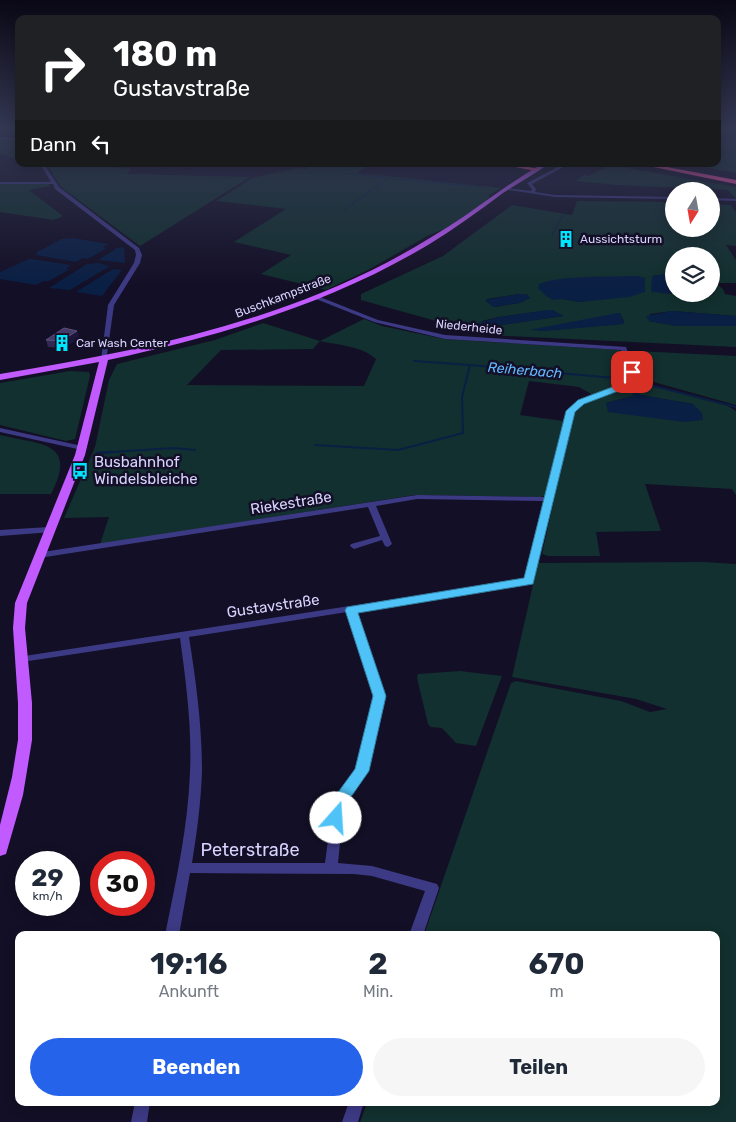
<!DOCTYPE html>
<html lang="de">
<head>
<meta charset="utf-8">
<style>
	body { margin:0; font-family:Rubik,sans-serif; background:#f6f6f7; color:#1f2937; height:100vh; display:flex; flex-direction:column; font-size:19px; white-space:nowrap }
	* { box-sizing:border-box; margin:0 }
	p { font-size:16px; color:#747a83 }
	.icon { flex:none; width:28px; height:28px; fill:none; stroke:currentColor; stroke-width:2; stroke-linecap:round; stroke-linejoin:round }
	.map { position:relative; flex:1; overflow:hidden }
	.panel { position:absolute; left:15px; top:931px; width:705px; height:175px; display:flex; flex-direction:column; background:#fff; border-radius:10px; box-shadow:0 2px 12px #0003 }
	.panel>* { flex:none }
	.top-card { position:absolute; left:15px; top:15px; width:706px; height:152px; border-radius:10px; box-shadow:0 2px 12px #0003; background:#202124; color:#fff; overflow:hidden }
	.needle { width:32px; rotate:191deg }
	.controls { position:absolute; left:665px; top:182px; display:grid; gap:10px }
	.controls a { display:grid; place-items:center; width:55px; height:55px; border-radius:50%; background:#fff; box-shadow:0 2px 12px #0003; font-size:25px }
	.speed { position:absolute; left:15px; top:851px; display:flex; gap:10px; font-size:25px; font-weight:700; text-align:center }
	.speed>* { display:grid; place-content:center; width:65px; height:65px; border-radius:50%; background:#fff; box-shadow:0 2px 12px #0003; line-height:1 }
	.speed small { font-size:12px; font-weight:400 }
	.speed .limit { border:8px solid #d22; background:#fff; color:#111 }
	.pin { position:absolute; display:grid; place-items:center; width:42px; height:42px; color:#fff; margin:-21px; border-radius:10px; box-shadow:0 2px 8px #0006 }
	.me { position:absolute; width:55px; margin:-28px; rotate:19deg; stroke-linejoin:round; filter:drop-shadow(0 0 4px #0008) }
	.turn { display:flex; align-items:center; gap:18px; height:105px; padding:0 15px; font-size:22px }
	.turn .icon { width:65px; height:65px; stroke-width:2.5 }
	.turn b { display:block; font-size:35px; line-height:42px }
	.then { display:flex; align-items:center; height:48px; padding:0 15px; background:#0003; gap:10px; font-size:19px }
	.eta { display:flex; justify-content:space-evenly; align-items:center; height:85px; text-align:center }
	.eta b { font-size:30px; font-weight:700; line-height:35px }
	.cta { display:flex; gap:10px; margin-top:auto; padding:10px 15px }
	.cta a { flex:1; height:58px; border-radius:30px; background:#2563eb; color:#fff; font-size:20px; font-weight:700; line-height:58px; text-align:center }
	.cta a+a { background:#f6f6f7; color:#1f2937 }
	.map>svg:first-child { display:block }
</style>
</head>
<body>
<div class="map">
<svg width="736" height="1122" viewBox="0 0 736 1122">
	<rect width="100%" height="100%" fill="#130f26"/>
	<path fill="#12302f" fill-rule="evenodd" d="M718 128H736V173L688 164H718Z
		M0 139 19 140V159L0 154Z
		M47 164H77L131 169 127 174 250 177 140 246 61 187Z
		M311 164H369L357 173 328 170 501 188 489 195V198L485 202 445 229 429 235 368 270 326 290 261 274 291 255 234 242 286 209 216 201 252 178 298 168 308 169 305 165Z
		M610 165 736 187V199L728 190 616 185 575 181 585 175 589 176Z
		M0 183H48L50 186 29 190 63 216 54 220 0 212Z
		M577 201 674 202V205L666 207 665 209 674 211V229H711V204L731 205 736 213V246L726 245 736 260V283H715L723 289 725 294 736 296V316L672 311 650 314 649 321 677 326H736V347L486 335 361 300V294L443 256 512 205 572 215ZM674 256H711V288L714 293 711 296 661 293 652 276 674 273ZM638 276 580 302 562 299 601 278ZM519 294H526L530 298 519 303 494 307 486 301 487 299ZM552 310 563 316 501 325 487 330 482 321 499 317ZM620 313 624 322 621 324 536 331Z
		M364 319 382 326 444 339 620 350 628 378 623 383 593 395 579 387 529 381 520 415 563 421 545 495 541 497 415 495 100 544 109 517 64 518 95 447 109 380 117 364 215 340 263 323 320 341ZM320 341C338 345 362 346 376 359L364 386 187 385 221 350 313 349Z
		M636 351 736 356V405L643 379Z
		M70 371 89 372 90 376 75 439 66 441 0 425V383Z
		M641 383 728 406 736 411V495L732 489 645 484 661 531 596 532 600 556H548L542 554 574 411 575 413 586 403ZM636 390 640 395 693 404 606 403 633 396Z
		M0 435C41 445 78 441 51 494H0Z
		M703 562 736 564V1122H360L367 1103 716 1102V935H424L511 683 516 681 621 701 650 712 667 709 636 699 512 677 538 563Z
		M460 671 502 676 476 746 456 743 442 728 431 727 428 724 417 678 418 674Z"/>
	<path fill="#0a1f44" d="M72 238 109 244 103 247 107 248 88 259 83 258 76 262 36 255 37 252 62 239Z
		M122 247 124 248 125 263 98 260 117 248Z
		M29 259H32L71 265 66 269H70L49 281H44L36 285 0 279V272Z
		M98 263 110 266 70 290 49 288 87 264Z
		M113 269 122 270 102 296 76 292Z
		M674 273V294H711V288L714 295H694L651 292 652 276Z
		M638 276 645 278V292L629 297 580 302 562 299 553 300 546 296 538 288 539 284C561 275 613 277 638 276Z
		M519 294H526L530 298 519 303 494 307 485 300Z
		M547 310H552L564 316 501 325 481 331 468 326 499 317Z
		M672 311 736 316V326H677L649 321 646 316Z
		M618 313H620L624 324 545 331 529 330Z
		M632 389 636 390 640 395 693 404 702 413 703 420 684 422 608 412 606 403 633 396Z"/>
	<g fill="none" stroke-linecap="round" stroke-linejoin="round">
		<path stroke="#0a1f44" stroke-width="1" d="M344 173 388 178 344 210
			M399 179 472 186
			M475 186 479 187
			M552 235 565 212"/>
		<path stroke="#0a1f44" stroke-width="2" d="M414 361 470 365
			M315 445 398 450 463 433 462 397 470 365 626 379 736 407
			M97 453 174 448 195 450"/>
		<path stroke="#0a1f44" stroke-width="2.5" d="M97 453 111 452"/>
		<path fill="#3d3a85" fill-rule="evenodd" d="M0 137 19 139V141L0 139Z
			M40 164H44L59 187 139 248 142 255 140 263 114 305 106 361 101 360 108 305 134 263 136 255 135 250 55 189 53 184H0V182H51Z
			M564 164H569L532 184 536 189 535 192 555 195 674 197V199L555 197 504 189 506 188 531 191 532 189 527 183Z
			M711 198 736 199V201L711 200Z
			M316 297H320L378 320 445 335 626 347 635 372V381L628 386 583 403 573 412 532 583 356 611 384 697 368 771 344 804 338 863 372 866 437 884 439 888 423 935H409L425 891 372 876 354 874 190 873 179 935H165C176 881 188 827 190 772 192 727 186 682 180 638L22 662 18 661 17 659 18 657 525 579 544 501 417 499 376 506 392 544 388 547 385 546 382 540 354 549 350 546 351 544 380 536 368 507 39 558 36 557 35 555 36 553 417 495 545 497 568 410 579 401 624 384 629 380V372L621 350 445 339 374 322 316 299ZM347 612 374 697 357 770 333 802 325 863H192C197 832 201 802 202 771 202 726 196 681 189 637Z
			M0 428 82 446 86 448 82 450 0 432Z
			M49 527 52 528 53 530 52 532 0 536V530Z
			M135 1102H150L147 1122H131Z
			M349 1102H364L358 1122H342Z"/>
		<path fill="#c25bff" fill-rule="evenodd" d="M542 164H548C534 175 518 183 503 193 479 211 454 229 428 245 329 304 220 336 108 360L85 455 27 603 25 628 32 703V740L23 795 6 854 0 856V825L12 777 18 740V703L13 628 15 603 75 455 99 362 0 380V374C134 352 267 325 388 262 414 248 439 233 463 217 489 199 514 180 542 164Z"/>
		<path fill="#ff4fa3" fill-rule="evenodd" d="M501 164H514L538 169 535 171Z
			M639 164H651L736 180V184Z"/>
	</g>
	<path fill="#312854" d="M77 331 79 338 63 348 48 347 46 340Z"/>
	<path fill="#1d163a" d="M77 331 79 338 63 348 61 341Z"/>
	<path fill="#433a66" stroke="#5a527e" d="M64 328 77 331 61 341 46 340Z"/>
	<linearGradient id="sky" x2="0" y2="1"><stop stop-color="#0a0815"/><stop offset="0.45" stop-color="#333752"/><stop offset="1" stop-color="#333752" stop-opacity="0"/></linearGradient>
	<rect width="736" height="285" fill="url(#sky)"/>
	<path fill="#4fc3f7" stroke="#337fa1" d="M629 370 636 372 635 382 629 387 584 404 575 412 533 584 358 613 386 696 369 771 346 804 341 823 336 825 330 823 328 818 331 802 355 769 373 696 345 610 347 607 524 578 566 411 578 400 623 383 627 380Z"/>
	<defs>
		<g id="building-bare" transform="scale(1.35)"><path d="M-4-6H4V6H1V3H-1V6H-4ZM-2.5-4.3h1.7v1.8h-1.7ZM.8-4.3h1.7v1.8H.8ZM-2.5-1h1.7V.8h-1.7ZM.8-1h1.7V.8H.8Z" fill="#00e5ff" stroke="#130f26" stroke-width="2.5" paint-order="stroke"/></g>
		<g id="bus-bare" transform="scale(1.35)"><path d="M-5-6H5V4H4V6H2V4H-2V6H-4V4H-5ZM-3.5-4V0h7V-4ZM-3.5 1.2v1.5H-2V1.2ZM2 1.2v1.5H3.5V1.2Z" fill="#00e5ff" stroke="#130f26" stroke-width="2.5" paint-order="stroke"/></g>
	</defs>
	<g fill-rule="evenodd">
		<use href="#building-bare" x="566" y="239"/>
		<use href="#building-bare" x="62" y="343"/>
		<use href="#bus-bare" x="80" y="471"/>
	</g>
	<g text-anchor="middle" stroke-width="5" stroke-linejoin="round" paint-order="stroke">
		<g font-size="12" fill="#d9d4ff" stroke="#130f26" text-anchor="start">
			<text x="580" y="243">Aussichtsturm</text>
			<text x="76" y="347">Car Wash Center</text>
		</g>
		<g font-size="12" fill="#d9d4ff" stroke="#130f26">
			<text transform="translate(283 296) rotate(-21)" y="4">Buschkampstraße</text>
			<text transform="translate(469 327) rotate(6)" y="4">Niederheide</text>
		</g>
		<g font-size="14" font-style="italic" fill="#62b6ff" stroke="#130f26">
			<text transform="translate(525 370) rotate(5)" y="5">Reiherbach</text>
		</g>
		<g font-size="15" fill="#d9d4ff" stroke="#130f26" text-anchor="start">
			<text x="94" y="467">Busbahnhof<tspan x="94" dy="17">Windelsbleiche</tspan></text>
		</g>
		<g font-size="15" fill="#d9d4ff" stroke="#130f26">
			<text transform="translate(291 503) rotate(-9)" y="5">Riekestraße</text>
			<text transform="translate(273 606) rotate(-8)" y="5">Gustavstraße</text>
		</g>
		<g font-size="18" fill="#d9d4ff" stroke="#130f26">
			<text x="250" y="856">Peterstraße</text>
		</g>
	</g>
</svg>
<div class="controls">
<a><svg class="needle" viewBox="-14 -14 28 28"><path d="M0-13l5 13h-10z" fill="#e53935"/><path d="M0 13l5-13h-10z" fill="#747a83"/></svg></a>
<a><svg class="icon" aria-label="layers" viewBox="0 0 24 24"><path d="M12 4l9 5-9 5-9-5zM3 14l9 5 9-5"/></svg></a>
</div>
<div class="speed"><div>29<small>km/h</small></div><div class="limit">30</div></div>
<div class="pin" style="left:632px;top:372px;background:#d93025"><svg class="icon" aria-label="arrive" viewBox="0 0 24 24"><path d="M6 21V4h12l-3 4 3 4H6"/></svg></div>
<svg class="me" style="left:336px;top:818px" viewBox="-20 -20 40 40"><circle r="19" fill="#fff"/><path d="M0-13L10 11 0 6-10 11z" fill="#4fc3f7"/></svg>
<div class="top-card">
<div class="turn"><svg class="icon" aria-label="right" viewBox="0 0 24 24"><path d="M7 20v-9h11M14 6l5 5-5 5"/></svg><div><b>180 m</b>Gustavstraße</div></div>
<div class="then">Dann<svg class="icon" aria-label="left" viewBox="0 0 24 24"><path d="M17 20v-9H6M10 6l-5 5 5 5"/></svg></div>
</div>
<section class="panel">
<div class="eta">
<div><b>19:16</b><p>Ankunft</p></div>
<div><b>2</b><p>Min.</p></div>
<div><b>670</b><p>m</p></div>
</div>
<div class="cta"><a>Beenden</a><a>Teilen</a></div>
</section>
</div>
</body>
</html>
